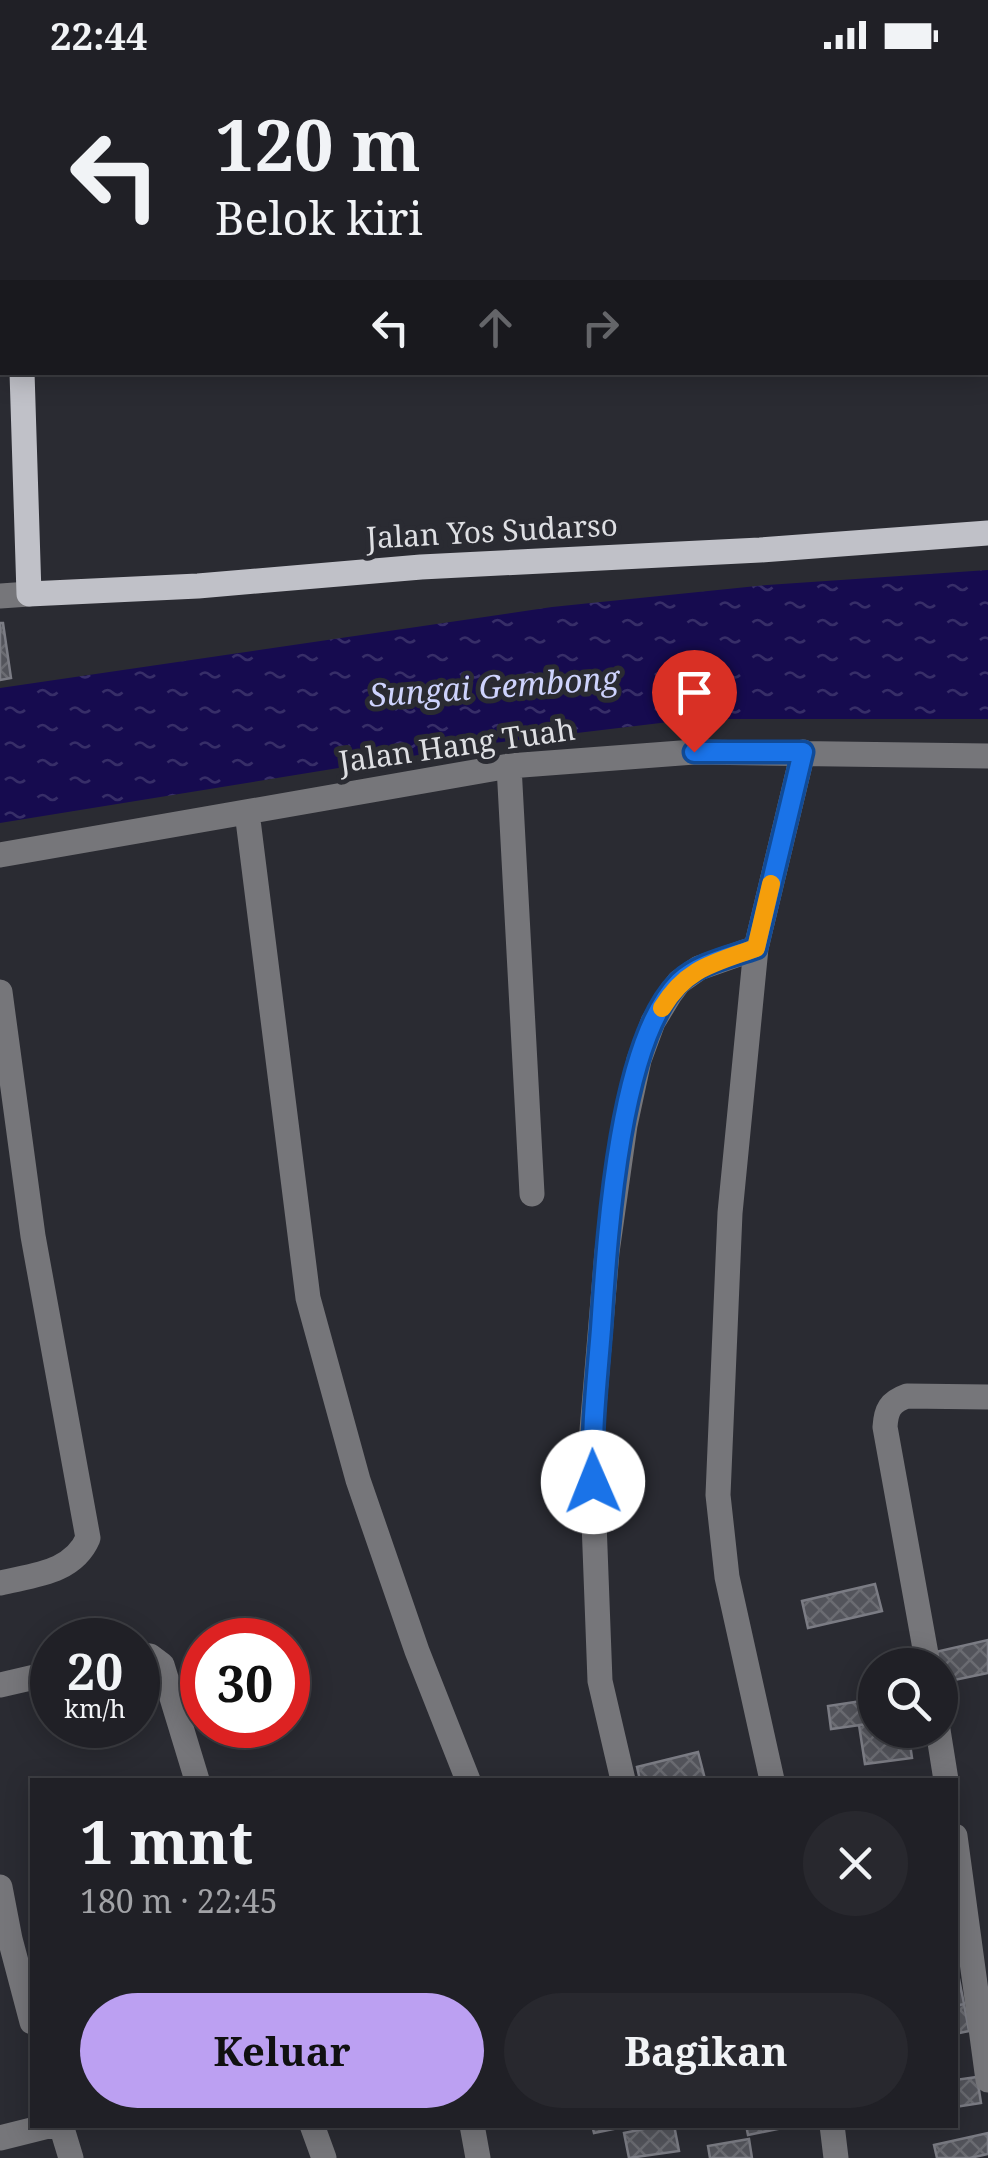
<!DOCTYPE html>
<html lang="id">
<head>
<meta charset="utf-8">
<style>
	body { margin:0; font-family:"Noto Serif",serif; background:#28282e; color:#f1f3f6; height:100vh; display:flex; flex-direction:column; font-size:38px; white-space:nowrap }
	* { box-sizing:border-box; margin:0 }
	p { font-size:32px; color:#a2a3a7 }
	.icon { flex:none; width:55px; height:55px; fill:none; stroke:currentColor; stroke-width:2; stroke-linecap:round; stroke-linejoin:round }
	.map { position:relative; flex:1; overflow:hidden }
	.drawer { position:absolute; left:30px; top:1708px; width:928px; height:350px; display:flex; flex-direction:column; background:#202026; border-radius:0px; box-shadow:0 5px 25px #0003,0 0 0 2px #3d3e43 }
	.drawer>* { flex:none }
	.hud { position:absolute; left:0px; top:0px; width:990px; height:305px; box-shadow:0 5px 25px #0003,0 0 0 2px #3d3e43; background:#202026; color:#f1f3f6; overflow:hidden }
	.buttons { position:absolute; left:858px; top:1578px; display:grid; gap:20px }
	.buttons a { display:grid; place-items:center; width:100px; height:100px; border-radius:50%; background:#202026; box-shadow:0 5px 25px #0003,0 0 0 2px #3d3e43; font-size:50px }
	.speed { position:absolute; left:30px; top:1548px; display:flex; gap:20px; font-size:50px; font-weight:700; text-align:center }
	.speed>* { display:grid; place-content:center; width:130px; height:130px; border-radius:50%; background:#202026; box-shadow:0 5px 25px #0003,0 0 0 2px #3d3e43; line-height:1 }
	.speed small { font-size:25px; font-weight:400 }
	.speed .limit { border:15px solid #d22; background:#fff; color:#111 }
	.pin { position:absolute; display:grid; place-items:center; width:85px; height:85px; color:#fff; margin:-102px -42px; border-radius:50% 50% 50% 0; rotate:-45deg; box-shadow:0 0 10px #0007 }
	.pin .icon { rotate:45deg }
	.me { position:absolute; width:110px; margin:-55px; rotate:359deg; stroke-linejoin:round; filter:drop-shadow(0 0 8px #0008) }
	.turn { display:flex; align-items:center; gap:35px; height:210px; padding:0 50px; font-size:45px }
	.turn .icon { width:130px; height:130px; stroke-width:2.5 }
	.turn b { display:block; font-size:70px; line-height:85px }
	.lanes { display:flex; align-items:center; height:95px; padding:0 50px; background:#0003; justify-content:center; gap:50px; direction:ltr }
	.lanes .off { opacity:.35 }
	.round { display:grid; place-items:center; flex:none; width:105px; height:105px; border-radius:52px; background:#28282e }
	.head { display:flex; align-items:center; justify-content:space-between; height:170px; padding:0 50px }
	h1 { font-size:60px; font-weight:700; line-height:75px }
	.primary-button { display:flex; gap:20px; margin-top:auto; padding:20px 50px }
	.primary-button a { flex:1; height:115px; border-radius:60px; background:#bca0f2; color:#111; font-size:40px; font-weight:700; line-height:115px; text-align:center }
	.primary-button a+a { background:#28282e; color:#f1f3f6 }
	.status { display:flex; justify-content:space-between; align-items:center; height:70px; padding:0 50px; background:#202026; direction:ltr }
	.status svg { height:28px; fill:currentColor }
	.map>svg:first-child { display:block }
</style>
</head>
<body>
<div class="status"><b>22:44</b><svg viewBox="0 0 49 12"><path d="M0 12V9h3v3zM5 12V6h3v6zM10 12V3h3v9zM15 12V0h3v12zM26 1h20v11H26zM47 4h2v5h-2z"/></svg></div>
<div class="map">
<svg width="988" height="2088" viewBox="0 0 988 2088">
	<defs>
		<pattern id="water-ripples" width="26" height="14" patternUnits="userSpaceOnUse" patternTransform="scale(2.5)"><rect width="26" height="14" fill="#160b4f"/><path d="M2 4q2-2 4 0t4 0M15 11q2-2 4 0t4 0" fill="none" stroke="#372e68"/></pattern>
		<pattern id="building-cross-hatch" width="8" height="8" patternUnits="userSpaceOnUse" patternTransform="scale(2.5)"><rect width="8" height="8" fill="#53545b"/><path d="M0 0l8 8M0 8l8-8" fill="none" stroke="#6b6c72"/></pattern>
	</defs>
	<rect width="100%" height="100%" fill="#2a2b32"/>
	<path fill="url(#water-ripples)" d="M988 500V649H694L486 674 0 753V618L552 537 767 515Z"/>
	<path fill="url(#building-cross-hatch)" stroke="#7b7c84" stroke-width="2.5" d="M441 302H553V303L441 305Z
		M0 553H3L11 608 0 610Z
		M875 1514 882 1541 808 1558 802 1531Z
		M988 1570V1603L940 1613V1595L931 1583Z
		M875 1629V1653L831 1659 828 1636Z
		M875 1653V1660H908L912 1688 865 1694 859 1655Z
		M698 1682 705 1709 640 1710 637 1697Z
		M959 1909 964 1934 955 1936V1910Z
		M964 1934 969 1961 955 1964V1936Z
		M977 2007 981 2033 955 2037V2010Z
		M592 2055H633L594 2063Z
		M663 2055H674L679 2081 629 2088 624 2063Z
		M746 2055H797L748 2065Z
		M988 2063V2084L970 2088H937L934 2075Z
		M749 2069 752 2088H710L708 2076Z"/>
	<g fill="none" stroke-linecap="round" stroke-linejoin="round">
		<path stroke="#76767a" stroke-width="25" d="M584 2V0
			M752 2V0
			M0 526 29 524
			M509 696 532 1124
			M247 742 308 1228 358 1410 417 1581 468 1710
			M0 785 509 696 694 682 988 686
			M0 922 33 1166 88 1468C73 1503 33 1505 0 1513
			M138 1584 150 1586 162 1595 197 1710
			M928 1595 885 1357C886 1340 890 1332 907 1326L988 1327
			M0 1615 52 1603
			M938 1660 946 1710
			M623 1710 600 1611 591 1372 607 1182 625 1055 639 990 653 952 670 924 679 912 699 898 756 878
			M772 1710 727 1507 718 1425 730 1143 756 878 803 682
			M955 1766 988 2010
			M0 1817 10 1869 32 1952
			M61 2055 71 2088
			M312 2055 324 2088
			M472 2055 478 2088
			M832 2055 836 2088
			M0 2068 52 2055"/>
		<path stroke="#c0c1c8" stroke-width="25" d="M161 2 164 0
			M0 55 2 72
			M22 302 29 524 198 516 421 497 760 480 988 463"/>
	</g>
	<g fill="none" stroke-linecap="round" stroke-linejoin="round">
		<g stroke="#114b97" stroke-width="25">
			<path id="route" d="M593 1412C591 1360 597 1310 601 1259 607 1173 618 973 679 912 699 893 731 887 756 878L803 682H694"/>
		</g>
		<use href="#route" stroke="#1a73e8" stroke-width="18"/>
		<path stroke="#f59e0b" stroke-width="18" d="M662 938C686 898 714 893 756 878L771 814"/>
	</g>
	<g text-anchor="middle" stroke-width="10" stroke-linejoin="round" paint-order="stroke">
		<g font-size="30" fill="#dedfe3" stroke="#2a2b32">
			<text transform="translate(492 462) rotate(-3)" y="10">Jalan Yos Sudarso</text>
			<text transform="translate(457 676) rotate(-8)" y="10">Jalan Hang Tuah</text>
		</g>
		<g font-size="32" font-style="italic" fill="#ced3fd" stroke="#2a2b32">
			<text transform="translate(494 617) rotate(-4)" y="11">Sungai Gembong</text>
		</g>
	</g>
</svg>
<div class="buttons">
<a><svg class="icon" aria-label="search" viewBox="0 0 24 24"><circle cx="10" cy="10" r="6"/><path d="M15 15l6 6"/></svg></a>
</div>
<div class="speed"><div>20<small>km/h</small></div><div class="limit">30</div></div>
<div class="pin" style="left:694px;top:682px;background:#d93025"><svg class="icon" aria-label="arrive" viewBox="0 0 24 24"><path d="M6 21V4h12l-3 4 3 4H6"/></svg></div>
<svg class="me" style="left:593px;top:1412px" viewBox="-20 -20 40 40"><circle r="19" fill="#fff"/><path d="M0-13L10 11 0 6-10 11z" fill="#1a73e8"/></svg>
<div class="hud">
<div class="turn"><svg class="icon" aria-label="left" viewBox="0 0 24 24"><path d="M17 20v-9H6M10 6l-5 5 5 5"/></svg><div><b>120 m</b>Belok kiri</div></div>
<div class="lanes"><svg class="icon" aria-label="left" viewBox="0 0 24 24"><path d="M17 20v-9H6M10 6l-5 5 5 5"/></svg><svg class="icon off" aria-label="ahead" viewBox="0 0 24 24"><path d="M12 20V5M6 11l6-6 6 6"/></svg><svg class="icon off" aria-label="right" viewBox="0 0 24 24"><path d="M7 20v-9h11M14 6l5 5-5 5"/></svg></div>
</div>
<section class="drawer">
<div class="head"><div><h1>1 mnt</h1><p>180 m · 22:45</p></div><a class="round"><svg class="icon" aria-label="close" viewBox="0 0 24 24"><path d="M6 6l12 12M18 6L6 18"/></svg></a></div>
<div class="primary-button"><a>Keluar</a><a>Bagikan</a></div>
</section>
</div>
</body>
</html>
